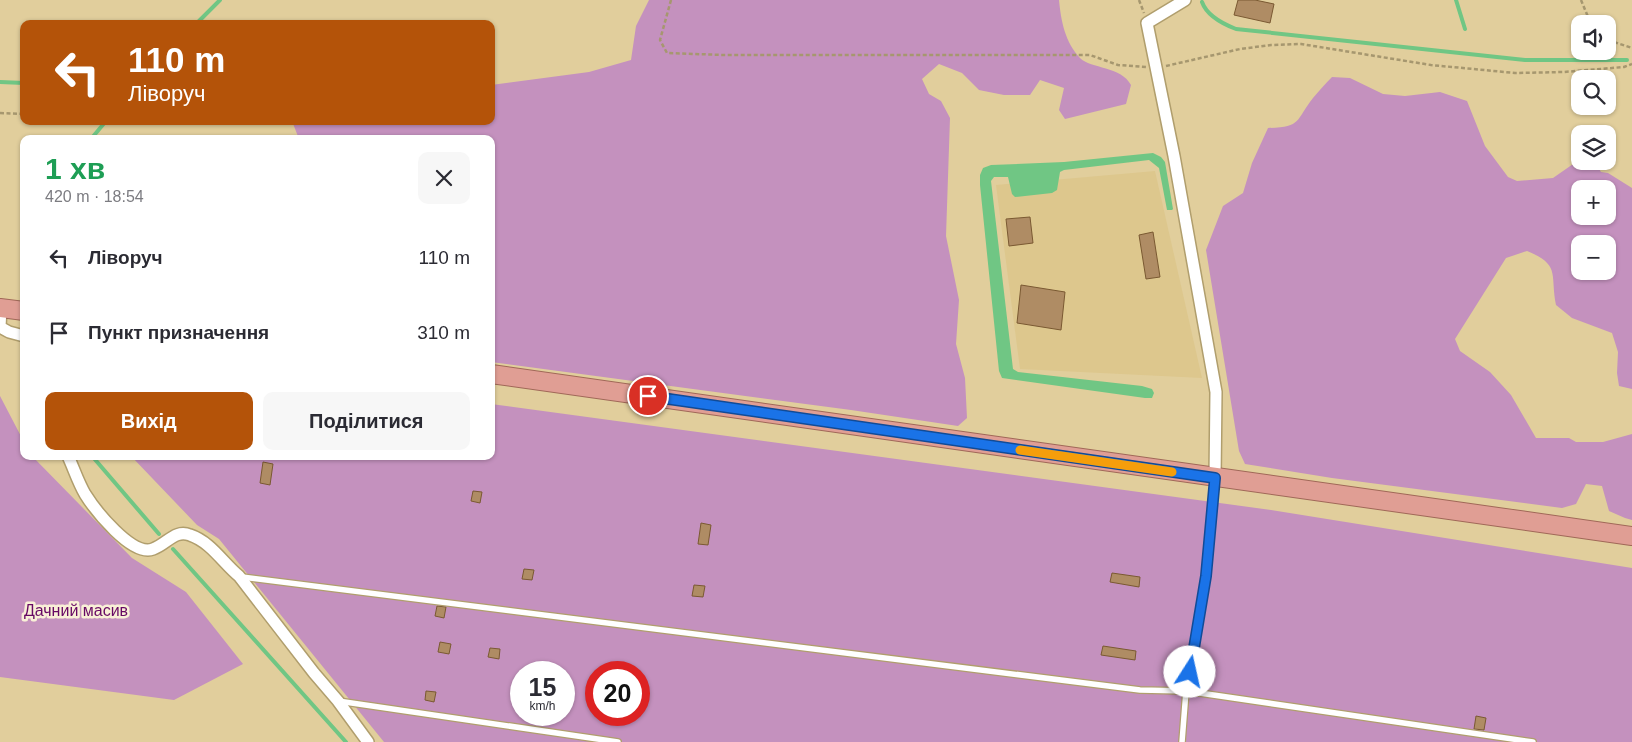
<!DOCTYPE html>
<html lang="uk">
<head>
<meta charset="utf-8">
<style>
	body { margin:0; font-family:Arial,sans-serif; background:#f7f7f7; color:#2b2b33; height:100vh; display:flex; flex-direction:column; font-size:19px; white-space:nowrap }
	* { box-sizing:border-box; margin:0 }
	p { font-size:16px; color:#7c7c81 }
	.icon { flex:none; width:28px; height:28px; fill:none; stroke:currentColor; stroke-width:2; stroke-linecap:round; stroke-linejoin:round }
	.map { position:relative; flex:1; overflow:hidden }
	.sheet { position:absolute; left:20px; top:135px; width:475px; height:325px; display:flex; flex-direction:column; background:#fff; border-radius:10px; box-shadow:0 1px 4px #0004 }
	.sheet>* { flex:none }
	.hud { position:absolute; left:20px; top:20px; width:475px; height:105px; border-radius:10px; box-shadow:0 1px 4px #0004; background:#b45309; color:#fff; overflow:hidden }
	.tools { position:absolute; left:1571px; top:15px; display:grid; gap:10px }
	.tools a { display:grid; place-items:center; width:45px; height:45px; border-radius:10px; background:#fff; box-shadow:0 1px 4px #0004; font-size:25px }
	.speed { position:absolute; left:510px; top:661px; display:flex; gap:10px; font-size:25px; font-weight:700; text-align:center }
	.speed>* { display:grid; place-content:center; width:65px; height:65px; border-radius:50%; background:#fff; box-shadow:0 1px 4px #0004; line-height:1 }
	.speed small { font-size:12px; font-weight:400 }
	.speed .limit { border:8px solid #d22; background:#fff; color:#111 }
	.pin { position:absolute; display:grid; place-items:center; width:42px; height:42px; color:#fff; margin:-21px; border:2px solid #fff; border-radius:50%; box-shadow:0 1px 5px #0007 }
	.me { position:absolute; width:55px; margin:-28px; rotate:10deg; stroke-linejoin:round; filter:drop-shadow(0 0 4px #0008) }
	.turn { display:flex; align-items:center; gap:18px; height:105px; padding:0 25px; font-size:22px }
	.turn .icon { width:65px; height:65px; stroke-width:2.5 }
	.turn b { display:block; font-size:35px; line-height:42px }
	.round { display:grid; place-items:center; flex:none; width:52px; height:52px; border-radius:10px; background:#f7f7f7 }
	.summary { display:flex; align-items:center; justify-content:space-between; height:85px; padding:0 25px }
	h1 { font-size:30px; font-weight:800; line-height:38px; color:#1e9e55 }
	.primary-button { display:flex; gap:10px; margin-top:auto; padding:10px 25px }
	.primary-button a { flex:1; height:58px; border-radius:10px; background:#b45309; color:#fff; font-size:20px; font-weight:800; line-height:58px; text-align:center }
	.primary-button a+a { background:#f7f7f7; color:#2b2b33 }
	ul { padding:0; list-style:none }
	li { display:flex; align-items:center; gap:15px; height:75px; padding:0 25px }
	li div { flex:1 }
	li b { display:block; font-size:19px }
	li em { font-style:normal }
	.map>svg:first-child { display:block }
</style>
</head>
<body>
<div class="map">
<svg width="1632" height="742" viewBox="0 0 1632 742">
	<rect width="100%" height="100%" fill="#e1ce9c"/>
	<path fill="#ddc78d" d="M1155 171 1202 378 1020 369 996 185Z"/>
	<path fill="#c491be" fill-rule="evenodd" d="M649 0H1059C1061 21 1065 42 1080 58 1091 69 1121 66 1131 85L1126 104 1065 119 1059 110 1064 88 1040 80 1030 95H1004L979 90 962 73 939 64 922 79 929 94 941 101 950 118 946 236 959 300 956 344 965 378 967 418 958 426 851 410 491 362V139H299L292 121H491V85L589 72 631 60 636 26Z
		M1332 77 1350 78 1383 94 1405 96 1440 92 1467 101 1485 146 1508 177 1517 181 1553 178 1576 162 1580 156V161H1594L1601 172 1608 173 1632 188V389L1619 386 1617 373 1618 352 1612 333 1572 318 1556 305C1550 274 1561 265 1527 251L1506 258 1455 339 1460 351 1490 372 1511 395 1536 438H1569L1576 442H1603L1632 434V520L1625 518 1609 511 1602 486 1586 484 1576 504 1562 508 1332 478 1245 464 1239 451 1206 250 1223 206 1243 193 1252 163 1268 128C1302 127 1295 121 1313 98 1319 91 1325 84 1332 77ZM1580 189H1608V216H1580ZM1580 244H1608V271H1580Z
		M0 396 24 442V456H32L132 558 186 592 243 664 174 700 0 677Z
		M491 404 1271 510 1632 568V742H384L219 539 197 525 131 456H491ZM521 672H564V715H521ZM596 672H639V715H596Z"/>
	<path fill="#70c684" d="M1153 153 1161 157 1165 162 1173 209 1172 210H1167L1159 168 1149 160 1064 170 1060 172 1057 190 1052 193 1015 197 1012 194 1008 177H994L991 181 1013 369 1018 372 1142 386 1152 389 1154 393 1152 398H1145L1002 378 999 371 980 185V175L983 168 991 165 1064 162Z"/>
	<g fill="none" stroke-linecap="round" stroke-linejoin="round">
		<path stroke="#70c684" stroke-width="4" d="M1456 0 1465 29
			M1202 2C1207 16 1223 24 1236 29L1525 60H1627
			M196 24 220 0
			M0 82 24 83
			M91 139 106 121
			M92 456 159 534
			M173 549 346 742"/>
	</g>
	<path fill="#af8c64" stroke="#7a5932" d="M1238 0H1255L1274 4 1270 23 1234 15Z
		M1030 217 1033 243 1009 246 1006 219Z
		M1153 232 1160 277 1146 279 1139 235Z
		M1021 285 1065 292 1061 330 1017 323Z
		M263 462 273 464 270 485 260 483Z
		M473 491 482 492 480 503 471 501Z
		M701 523 711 525 708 545 698 544Z
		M524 569 534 570 532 580 522 579Z
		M1112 573 1140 577 1139 587 1110 582Z
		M694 585 705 586 703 597 692 596Z
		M437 606 446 607 444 618 435 616Z
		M440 642 451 644 449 654 438 652Z
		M1103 646 1136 651 1135 660 1101 655Z
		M490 648 500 649 499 659 488 657Z
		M426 691 436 692 434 702 425 700Z
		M1476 716 1486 718 1484 730 1474 729Z"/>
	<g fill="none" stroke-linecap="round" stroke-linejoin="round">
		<g stroke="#b09e6d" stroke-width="8">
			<path id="service" d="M242 577 1140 690 1186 691 1533 742
				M338 701 618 742
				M1182 742 1186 691 1206 576 1215 479"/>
		</g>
		<g stroke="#b09e6d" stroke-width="14">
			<path id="minor" d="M1185 0 1147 23 1174 156 1216 392 1215 478
				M1 308 0 327 9 332 24 336
				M68 456C74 469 78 482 85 494 95 510 132 557 153 549 167 544 175 529 190 535 211 542 223 563 239 576L314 673 338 701 368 742"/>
		</g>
		<g stroke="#a06858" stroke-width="20">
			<path id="trunk" d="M0 308 24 311
				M491 374 1632 536"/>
		</g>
		<path stroke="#a6976f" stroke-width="2.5" stroke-dasharray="4 2.5" stroke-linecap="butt" d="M671 0 660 40 667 53 724 55H1090L1118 65 1146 67
			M1139 0 1144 13
			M1581 0 1591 24
			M1608 40 1632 48
			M1166 66 1240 49 1271 45 1301 44 1431 65 1515 73 1564 72 1624 67 1632 64
			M0 113 24 114"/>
		<use href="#service" stroke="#fff" stroke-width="5.5"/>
		<use href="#minor" stroke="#fff" stroke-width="11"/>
		<use href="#trunk" stroke="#e09e94" stroke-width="18"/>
	</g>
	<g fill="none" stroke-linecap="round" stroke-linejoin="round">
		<g stroke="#114b97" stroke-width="12">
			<path id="route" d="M648 396 1215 478 1206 576 1190 672"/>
		</g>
		<use href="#route" stroke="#1a73e8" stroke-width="9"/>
		<path stroke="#f59e0b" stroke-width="9" d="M1020 450 1172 472"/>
	</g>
	<g text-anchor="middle" stroke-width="5" stroke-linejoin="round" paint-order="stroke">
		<g font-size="16" fill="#670964" stroke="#f9f0d7">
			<text x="76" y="616">Дачний масив</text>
		</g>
	</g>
</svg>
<div class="tools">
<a><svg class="icon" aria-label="sound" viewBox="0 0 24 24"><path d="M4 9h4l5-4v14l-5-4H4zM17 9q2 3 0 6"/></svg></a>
<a><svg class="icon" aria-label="search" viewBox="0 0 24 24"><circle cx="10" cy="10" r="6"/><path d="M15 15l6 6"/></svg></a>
<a><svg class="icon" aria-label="layers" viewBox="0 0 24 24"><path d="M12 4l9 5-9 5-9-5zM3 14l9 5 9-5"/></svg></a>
<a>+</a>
<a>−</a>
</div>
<div class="speed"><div>15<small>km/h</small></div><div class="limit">20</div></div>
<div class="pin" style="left:648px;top:396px;background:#d93025"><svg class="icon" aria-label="arrive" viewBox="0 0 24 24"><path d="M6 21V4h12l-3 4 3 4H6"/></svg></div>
<svg class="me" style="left:1190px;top:672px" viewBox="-20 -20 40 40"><circle r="19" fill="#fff"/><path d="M0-13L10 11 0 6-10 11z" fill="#1a73e8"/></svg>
<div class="hud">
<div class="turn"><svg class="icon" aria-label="left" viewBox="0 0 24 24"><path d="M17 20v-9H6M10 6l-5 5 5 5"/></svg><div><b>110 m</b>Ліворуч</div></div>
</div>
<section class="sheet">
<div class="summary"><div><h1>1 хв</h1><p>420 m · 18:54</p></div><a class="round"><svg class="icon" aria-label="close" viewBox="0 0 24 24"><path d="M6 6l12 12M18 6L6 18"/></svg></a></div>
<ul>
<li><svg class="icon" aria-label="left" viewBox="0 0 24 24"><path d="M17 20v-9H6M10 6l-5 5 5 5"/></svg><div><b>Ліворуч</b></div><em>110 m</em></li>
<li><svg class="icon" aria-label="arrive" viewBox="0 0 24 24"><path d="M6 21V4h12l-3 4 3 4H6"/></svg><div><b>Пункт призначення</b></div><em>310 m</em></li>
</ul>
<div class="primary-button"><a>Вихід</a><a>Поділитися</a></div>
</section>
</div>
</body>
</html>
